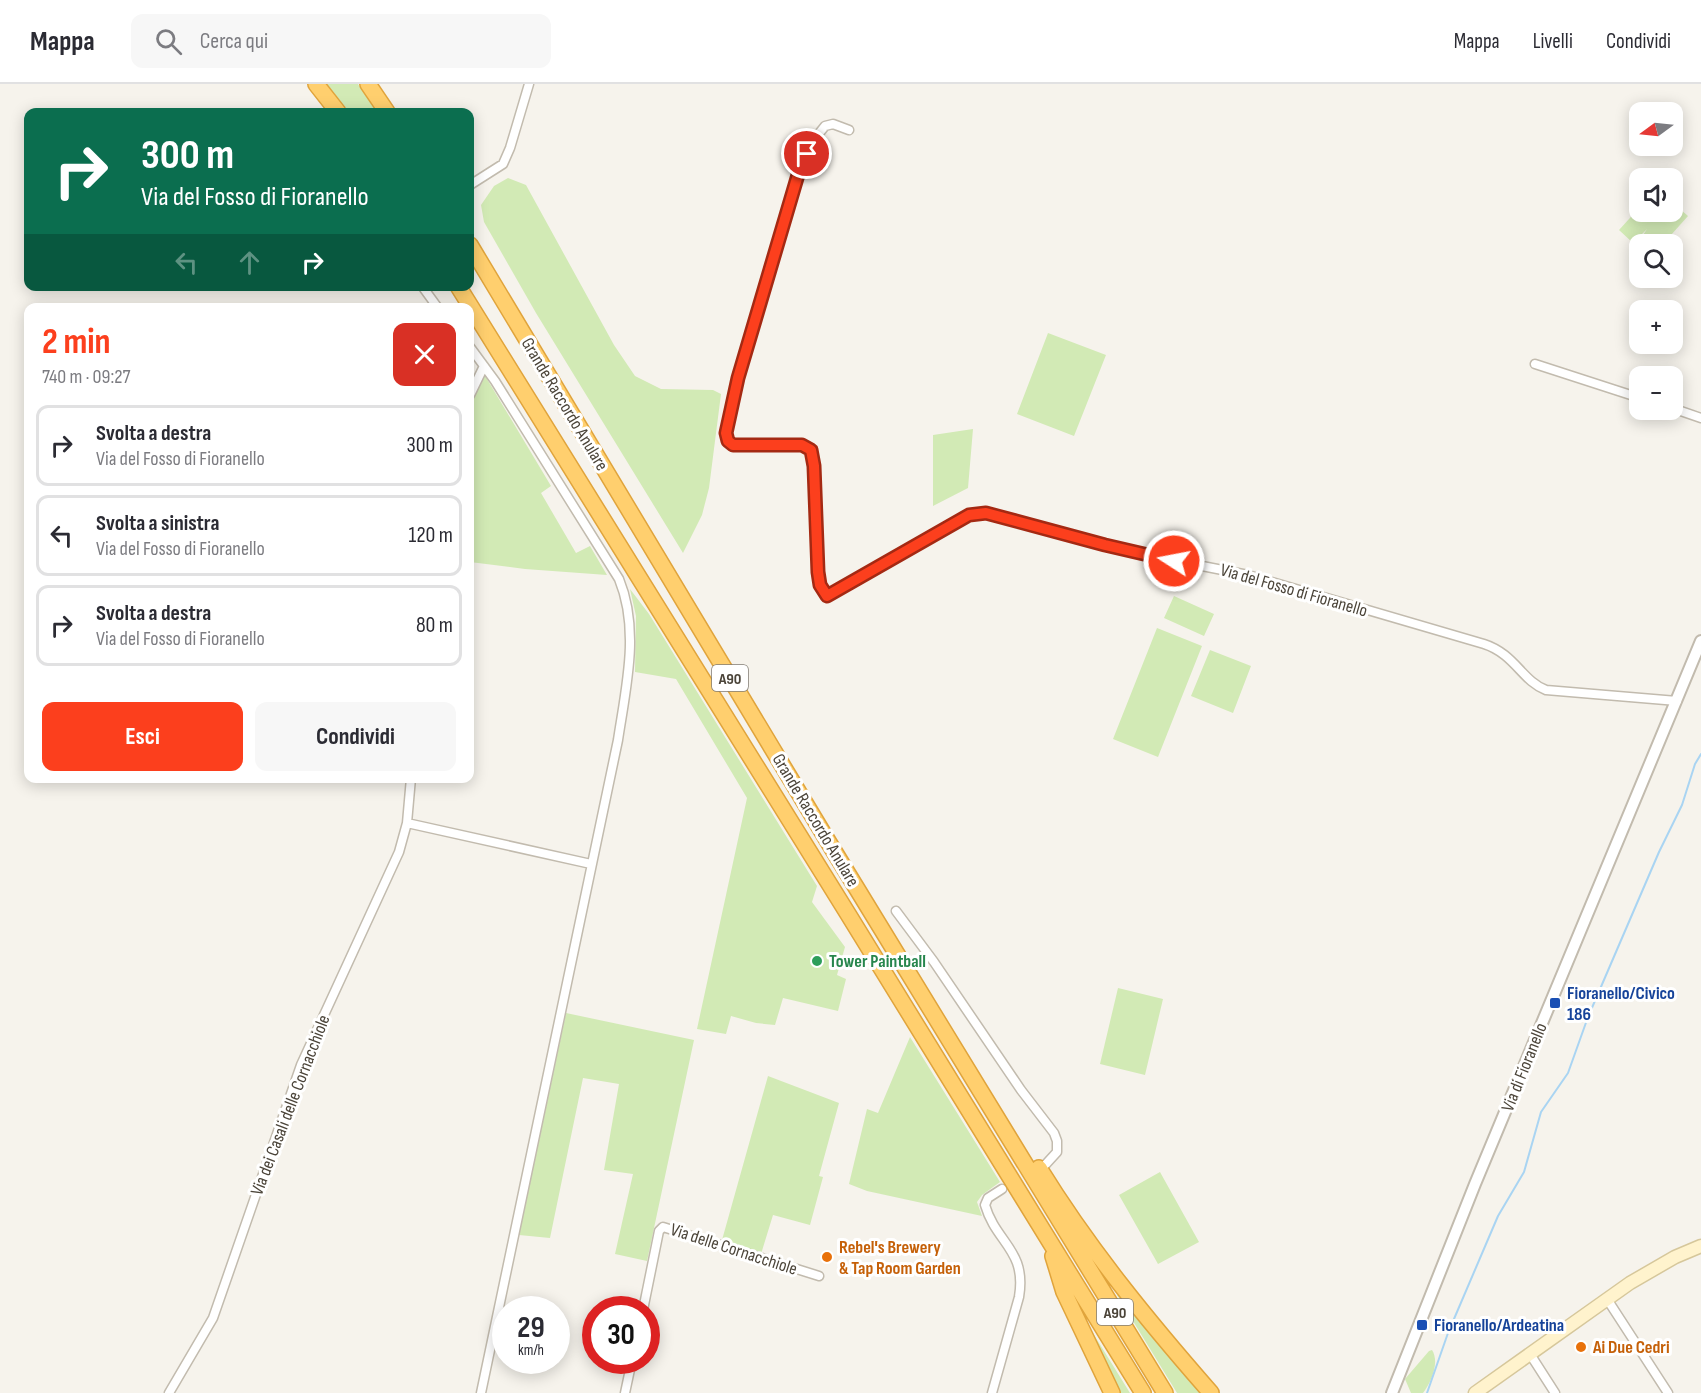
<!DOCTYPE html>
<html lang="it">
<head>
<meta charset="utf-8">
<style>
	body { margin:0; font-family:"Sofia Sans Condensed",sans-serif; background:#f7f7f7; color:#2b2b33; height:100vh; display:flex; flex-direction:column; font-size:22px; white-space:nowrap }
	* { box-sizing:border-box; margin:0 }
	p { font-size:20px; color:#7c7c81 }
	.icon { flex:none; width:33px; height:33px; fill:none; stroke:currentColor; stroke-width:2; stroke-linecap:round; stroke-linejoin:round }
	.map { position:relative; flex:1; overflow:hidden }
	.sheet { position:absolute; left:24px; top:219px; width:450px; height:480px; display:flex; flex-direction:column; background:#fff; border-radius:12px; box-shadow:0 3px 15px #0003 }
	.sheet>* { flex:none }
	.hud { position:absolute; left:24px; top:24px; width:450px; height:183px; border-radius:12px; box-shadow:0 3px 15px #0003; background:#0b6e4f; color:#fff; overflow:hidden }
	.needle { width:39px; rotate:255deg }
	.buttons { position:absolute; left:1629px; top:18px; display:grid; gap:12px }
	.buttons a { display:grid; place-items:center; width:54px; height:54px; border-radius:12px; background:#fff; box-shadow:0 3px 15px #0003; font-size:30px }
	.speed { position:absolute; left:492px; top:1212px; display:flex; gap:12px; font-size:30px; font-weight:700; text-align:center }
	.speed>* { display:grid; place-content:center; width:78px; height:78px; border-radius:50%; background:#fff; box-shadow:0 3px 15px #0003; line-height:1 }
	.speed small { font-size:15px; font-weight:400 }
	.speed .limit { border:9px solid #d22; background:#fff; color:#111 }
	.pin { position:absolute; display:grid; place-items:center; width:51px; height:51px; color:#fff; margin:-26px; border:3px solid #fff; border-radius:50%; box-shadow:0 2px 6px #0007 }
	.me { position:absolute; width:66px; margin:-33px; rotate:281deg; stroke-linejoin:round; filter:drop-shadow(0 0 4px #0008) }
	.turn { display:flex; align-items:center; gap:21px; height:126px; padding:0 18px; font-size:27px }
	.turn .icon { width:78px; height:78px; stroke-width:2.5 }
	.turn b { display:block; font-size:42px; line-height:51px }
	.lanes { display:flex; align-items:center; height:57px; padding:0 18px; background:#0003; justify-content:center; gap:30px; direction:ltr }
	.lanes .off { opacity:.35 }
	.round { display:grid; place-items:center; flex:none; width:63px; height:63px; border-radius:12px; background:#f7f7f7 }
	.summary { display:flex; align-items:center; justify-content:space-between; height:102px; padding:0 18px }
	h1 { font-size:36px; font-weight:700; line-height:45px; color:#fc3f1d }
	.button { display:flex; gap:12px; margin-top:auto; padding:12px 18px }
	.button a { flex:1; height:69px; border-radius:12px; background:#fc3f1d; color:#fff; font-size:24px; font-weight:700; line-height:69px; text-align:center }
	.button a+a { background:#f7f7f7; color:#2b2b33 }
	ul { padding:0; list-style:none }
	li { display:flex; align-items:center; gap:18px; height:81px; margin:0 12px 9px; padding:0 6px; border:3px solid #e1e1e2; border-radius:12px }
	li div { flex:1 }
	li b { display:block; font-size:22px }
	li em { font-style:normal }
	header { display:flex; align-items:center; gap:36px; box-sizing:border-box; height:84px; padding:0 30px; background:#fff; border-bottom:2px solid #e1e1e2 }
	header strong { font-size:28px }
	nav { display:flex; gap:33px; margin-inline-start:auto; font-size:21px }
	.search { width:420px; height:54px; background:#f7f7f7; display:flex; align-items:center; gap:15px; box-sizing:border-box; padding:0 21px; border-radius:12px; color:#7c7c81; font-size:22px }
	.map>svg:first-child { display:block }
</style>
</head>
<body>
<header>
<strong>Mappa</strong>
<div class="search"><svg class="icon" aria-label="search" viewBox="0 0 24 24"><circle cx="10" cy="10" r="6"/><path d="M15 15l6 6"/></svg>Cerca qui</div>
<nav><a>Mappa</a><a>Livelli</a><a>Condividi</a></nav>
</header>
<div class="map">
<svg width="1701" height="1309" viewBox="0 0 1701 1309">
	<rect width="100%" height="100%" fill="#f6f3ec"/>
	<path fill="#d2eab5" d="M327 0H358L377 28H349Z
		M508 94 526 101 614 261 635 292 661 305 713 306 721 310 709 404 702 431 683 469 536 229 484 138 481 121 494 102Z
		M1673 119 1688 132 1663 160H1654L1643 151 1647 145 1633 159 1619 146 1639 124 1640 128H1672Z
		M1048 249 1106 271 1074 352 1017 330Z
		M484 290 551 402 541 409 576 469 590 462 607 491 525 485 470 478V321Z
		M973 345 968 404 933 422V351Z
		M630 505 649 530 817 802 812 818 845 863 837 891 846 895 838 927 783 914 775 941 756 939 731 932 726 950 697 945 747 714 676 595 635 588 636 532Z
		M1174 512 1214 530 1204 552 1164 534Z
		M1157 544 1202 562 1158 673 1113 655Z
		M1210 566 1251 582 1233 629 1191 612Z
		M1118 904 1163 915 1145 991 1100 980Z
		M566 929 694 956 647 1177 615 1170 633 1090 604 1086 619 1000 583 994 550 1154 519 1151Z
		M910 953 1000 1098 982 1111 977 1118 982 1132 867 1107 849 1100 867 1025 878 1029Z
		M768 992 839 1019 819 1092 823 1093 810 1141 773 1131 761 1170 722 1156Z
		M1160 1088 1199 1158 1158 1180 1119 1111Z
		M1119 1209 1203 1309H1177L1117 1211Z
		M1078 1225 1130 1309H1118Z
		M1432 1266C1440 1278 1431 1299 1423 1309H1411L1405 1295 1429 1267Z"/>
	<g fill="none" stroke-linecap="round" stroke-linejoin="round">
		<path stroke="#a9d4f2" stroke-width="2" d="M1427 1309 1448 1249 1498 1132 1524 1088 1541 1028 1568 989 1588 933 1659 768 1682 721 1695 680 1701 670"/>
		<g stroke="#c2bbae" stroke-width="11">
			<path id="minor" d="M849 46 833 40 825 42 813 57 800 84 738 294 726 349 728 357 733 361H802C813 363 813 372 814 382L818 492 822 504 827 512 969 431 986 429 1146 471 1248 491 1484 560C1515 570 1522 597 1546 606L1677 617
				M470 101 503 80 510 64 529 0
				M422 202 438 224
				M470 263 495 297 619 495C640 546 626 603 618 656L481 1309
				M1535 280 1640 314
				M470 311 484 282
				M1672 324 1701 334
				M407 739 591 780
				M896 827 934 878 1021 1006 1054 1049 1057 1057V1068L1046 1080
				M1607 1215 1668 1309
				M643 1226 659 1147 663 1143 819 1192
				M1530 1270 1555 1309
				M169 1309 213 1234 301 981 399 768 407 739 411 694
				M625 1309 632 1276
				M992 1309 1019 1213C1027 1166 996 1159 985 1121L988 1114 1002 1105"/>
		</g>
		<g stroke="#c2bbae" stroke-width="14">
			<path id="tertiary" d="M1392 1309 1475 1100 1701 557"/>
		</g>
		<g stroke="#d6c79b" stroke-width="15">
			<path id="secondary" d="M1475 1309 1630 1199 1675 1173 1701 1162"/>
		</g>
		<g stroke="#e0a43c" stroke-width="18">
			<path id="motorway" d="M316 0 338 28
				M368 0 387 28
				M470 161 829 759 1165 1309
				M458 202 848 830 1143 1309
				M1039 1084C1089 1165 1148 1237 1211 1309
				M1053 1172 1064 1208 1112 1309"/>
		</g>
		<use href="#minor" stroke="#fff" stroke-width="8"/>
		<use href="#tertiary" stroke="#fff" stroke-width="10"/>
		<use href="#secondary" stroke="#fff3cd" stroke-width="12"/>
		<use href="#motorway" stroke="#ffcf6e" stroke-width="15"/>
	</g>
	<g fill="none" stroke-linecap="round" stroke-linejoin="round">
		<g stroke="#a42913" stroke-width="15">
			<path id="route" d="M807 70 800 84 738 294 726 349 728 357 733 361H802L811 366 814 382 818 488 820 501 827 512 969 431 986 429 1105 461 1174 477"/>
		</g>
		<use href="#route" stroke="#fc3f1d" stroke-width="10"/>
	</g>
	<circle fill="#2e9e5b" stroke="#fff" stroke-width="2" cx="817" cy="877" r="6"/>
	<g fill="#1a4fb4" stroke="#fff" stroke-width="2">
		<rect x="1549" y="913" width="12" height="12" rx="3"/>
		<rect x="1416" y="1235" width="12" height="12" rx="3"/>
	</g>
	<g fill="#e8710a" stroke="#fff" stroke-width="2">
		<circle cx="827" cy="1173" r="6"/>
		<circle cx="1581" cy="1263" r="6"/>
	</g>
	<g text-anchor="middle" stroke-width="6" stroke-linejoin="round" paint-order="stroke">
		<g fill="#fff" stroke="#817c74" stroke-width="1.5">
			<rect x="712" y="581" width="36" height="26" rx="4.5"/>
			<rect x="1097" y="1215" width="36" height="26" rx="4.5"/>
		</g>
		<g font-size="16" font-weight="bold" fill="#4b4439">
			<text x="730" y="600">A90</text>
			<text x="1115" y="1234">A90</text>
		</g>
		<g font-size="18" fill="#4b4439" stroke="#fff">
			<text transform="translate(565 320) rotate(59)" y="6">Grande Raccordo Anulare</text>
			<text transform="translate(1294 506) rotate(16)" y="6">Via del Fosso di Fioranello</text>
			<text transform="translate(816 736) rotate(59)" y="6">Grande Raccordo Anulare</text>
			<text transform="translate(1524 983) rotate(-68)" y="6">Via di Fioranello</text>
			<text transform="translate(290 1021) rotate(-69)" y="6">Via dei Casali delle Cornacchiole</text>
			<text transform="translate(734 1165) rotate(18)" y="6">Via delle Cornacchiole</text>
		</g>
		<g font-size="18" font-weight="bold" fill="#27864d" stroke="#fff" text-anchor="start">
			<text x="829" y="883">Tower Paintball</text>
		</g>
		<g font-size="18" font-weight="bold" fill="#164399" stroke="#fff" text-anchor="start">
			<text x="1567" y="915">Fioranello/Civico<tspan x="1567" dy="21">186</tspan></text>
			<text x="1434" y="1247">Fioranello/Ardeatina</text>
		</g>
		<g font-size="18" font-weight="bold" fill="#c56008" stroke="#fff" text-anchor="start">
			<text x="839" y="1169">Rebel's Brewery<tspan x="839" dy="21">&amp; Tap Room Garden</tspan></text>
			<text x="1593" y="1269">Ai Due Cedri</text>
		</g>
	</g>
</svg>
<div class="buttons">
<a><svg class="needle" viewBox="-14 -14 28 28"><path d="M0-13l5 13h-10z" fill="#e53935"/><path d="M0 13l5-13h-10z" fill="#7c7c81"/></svg></a>
<a><svg class="icon" aria-label="sound" viewBox="0 0 24 24"><path d="M4 9h4l5-4v14l-5-4H4zM17 9q2 3 0 6"/></svg></a>
<a><svg class="icon" aria-label="search" viewBox="0 0 24 24"><circle cx="10" cy="10" r="6"/><path d="M15 15l6 6"/></svg></a>
<a>+</a>
<a>−</a>
</div>
<div class="speed"><div>29<small>km/h</small></div><div class="limit">30</div></div>
<div class="pin" style="left:807px;top:70px;background:#d93025"><svg class="icon" aria-label="arrive" viewBox="0 0 24 24"><path d="M6 21V4h12l-3 4 3 4H6"/></svg></div>
<svg class="me" style="left:1174px;top:477px" viewBox="-20 -20 40 40"><circle r="17" fill="#fc3f1d" stroke="#fff" stroke-width="3"/><path d="M0-11L8 9 0 5-8 9z" fill="#fff"/></svg>
<div class="hud">
<div class="turn"><svg class="icon" aria-label="right" viewBox="0 0 24 24"><path d="M7 20v-9h11M14 6l5 5-5 5"/></svg><div><b>300 m</b>Via del Fosso di Fioranello</div></div>
<div class="lanes"><svg class="icon off" aria-label="left" viewBox="0 0 24 24"><path d="M17 20v-9H6M10 6l-5 5 5 5"/></svg><svg class="icon off" aria-label="ahead" viewBox="0 0 24 24"><path d="M12 20V5M6 11l6-6 6 6"/></svg><svg class="icon" aria-label="right" viewBox="0 0 24 24"><path d="M7 20v-9h11M14 6l5 5-5 5"/></svg></div>
</div>
<section class="sheet">
<div class="summary"><div><h1>2 min</h1><p>740 m · 09:27</p></div><a class="round" style="background:#d93025;color:#fff"><svg class="icon" aria-label="close" viewBox="0 0 24 24"><path d="M6 6l12 12M18 6L6 18"/></svg></a></div>
<ul>
<li><svg class="icon" aria-label="right" viewBox="0 0 24 24"><path d="M7 20v-9h11M14 6l5 5-5 5"/></svg><div><b>Svolta a destra</b><p>Via del Fosso di Fioranello</p></div><em>300 m</em></li>
<li><svg class="icon" aria-label="left" viewBox="0 0 24 24"><path d="M17 20v-9H6M10 6l-5 5 5 5"/></svg><div><b>Svolta a sinistra</b><p>Via del Fosso di Fioranello</p></div><em>120 m</em></li>
<li><svg class="icon" aria-label="right" viewBox="0 0 24 24"><path d="M7 20v-9h11M14 6l5 5-5 5"/></svg><div><b>Svolta a destra</b><p>Via del Fosso di Fioranello</p></div><em>80 m</em></li>
</ul>
<div class="button"><a>Esci</a><a>Condividi</a></div>
</section>
</div>
</body>
</html>
